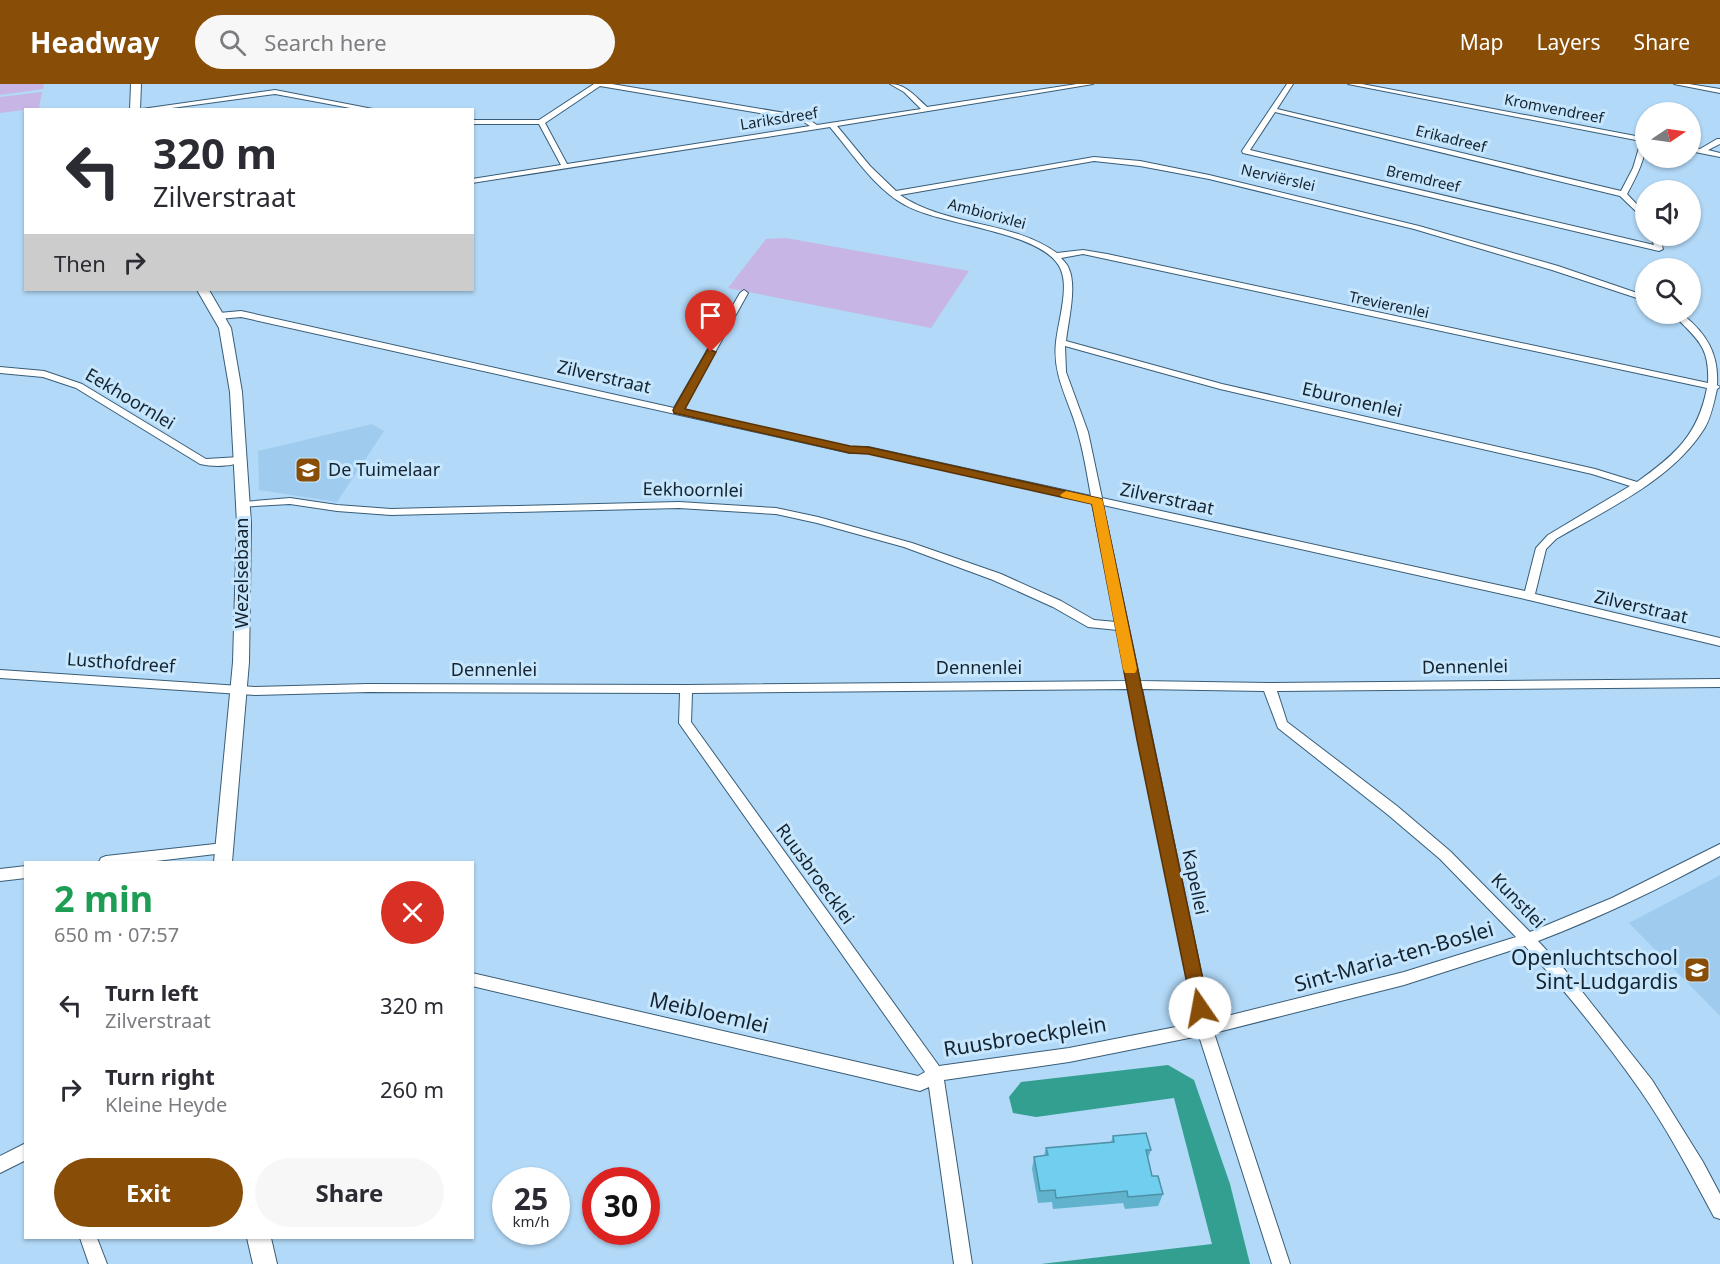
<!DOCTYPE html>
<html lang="en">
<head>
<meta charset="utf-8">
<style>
	body { margin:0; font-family:"Noto Sans",sans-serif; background:#f7f7f7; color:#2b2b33; height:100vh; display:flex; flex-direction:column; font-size:22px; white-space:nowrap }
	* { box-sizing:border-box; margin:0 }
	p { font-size:20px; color:#7c7c81 }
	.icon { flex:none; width:33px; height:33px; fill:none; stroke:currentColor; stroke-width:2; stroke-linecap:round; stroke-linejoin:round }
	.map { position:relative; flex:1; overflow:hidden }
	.panel { position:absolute; left:24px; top:777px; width:450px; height:378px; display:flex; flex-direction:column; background:#fff; border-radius:0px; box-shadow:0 2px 4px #0004 }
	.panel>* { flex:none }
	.hud { position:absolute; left:24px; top:24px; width:450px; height:183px; border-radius:0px; box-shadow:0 2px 4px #0004; background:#fff; color:#2b2b33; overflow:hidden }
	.needle { width:39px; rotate:77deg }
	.controls { position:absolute; left:1635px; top:18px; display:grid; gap:12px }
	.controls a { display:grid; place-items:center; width:66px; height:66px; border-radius:50%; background:#fff; box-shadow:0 2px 4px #0004; font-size:30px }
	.speed { position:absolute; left:492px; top:1083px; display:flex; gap:12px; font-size:30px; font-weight:700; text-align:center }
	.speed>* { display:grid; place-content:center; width:78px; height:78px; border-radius:50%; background:#fff; box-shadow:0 2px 4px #0004; line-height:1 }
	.speed small { font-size:15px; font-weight:400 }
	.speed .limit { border:9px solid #d22; background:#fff; color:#111 }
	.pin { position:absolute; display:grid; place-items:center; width:51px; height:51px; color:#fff; margin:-62px -26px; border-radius:50% 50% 50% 0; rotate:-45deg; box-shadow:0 0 6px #0007 }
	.pin .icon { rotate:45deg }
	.me { position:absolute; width:66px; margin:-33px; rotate:348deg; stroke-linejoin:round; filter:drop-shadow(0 0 4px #0008) }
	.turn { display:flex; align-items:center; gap:21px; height:126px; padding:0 30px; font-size:27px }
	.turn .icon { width:78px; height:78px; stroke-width:2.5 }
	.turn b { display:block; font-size:42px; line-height:51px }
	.then { display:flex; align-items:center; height:57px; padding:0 30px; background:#0003; gap:12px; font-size:22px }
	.round { display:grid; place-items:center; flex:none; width:63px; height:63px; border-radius:32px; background:#f7f7f7 }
	.overview { display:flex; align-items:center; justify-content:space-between; height:102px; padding:0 30px }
	h1 { font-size:36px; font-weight:700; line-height:45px; color:#1e9e55 }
	.button { display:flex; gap:12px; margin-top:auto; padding:12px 30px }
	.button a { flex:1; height:69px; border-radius:36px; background:#884d07; color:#fff; font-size:24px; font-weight:700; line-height:69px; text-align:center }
	.button a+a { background:#f7f7f7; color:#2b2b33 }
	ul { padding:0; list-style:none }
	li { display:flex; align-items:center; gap:18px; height:84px; padding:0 30px }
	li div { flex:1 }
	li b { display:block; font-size:22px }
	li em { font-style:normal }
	header { display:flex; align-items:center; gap:36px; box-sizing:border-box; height:84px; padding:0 30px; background:#884d07; color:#fff }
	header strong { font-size:28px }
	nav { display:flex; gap:33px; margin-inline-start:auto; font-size:21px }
	.search { width:420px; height:54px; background:#f7f7f7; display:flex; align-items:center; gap:15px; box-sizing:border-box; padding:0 21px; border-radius:33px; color:#7c7c81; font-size:22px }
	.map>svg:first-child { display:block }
</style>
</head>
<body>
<header>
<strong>Headway</strong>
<div class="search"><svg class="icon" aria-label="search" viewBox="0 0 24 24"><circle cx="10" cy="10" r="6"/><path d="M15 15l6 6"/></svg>Search here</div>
<nav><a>Map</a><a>Layers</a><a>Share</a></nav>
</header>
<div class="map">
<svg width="1720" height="1180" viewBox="0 0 1720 1180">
	<rect width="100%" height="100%" fill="#b2d9f8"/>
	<path fill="#9fccee" d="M372 340 384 347 337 418 259 406 258 367Z
		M1720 791V932L1629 839Z"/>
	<path fill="#c7b5e5" d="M0 0H44L43 5 0 11Z
		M42 8 39 24 0 29V13Z
		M786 154 969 187 931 244 728 204 766 155Z"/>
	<path fill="#329f90" d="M1168 981 1194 996 1230 1100 1250 1180H1041L1212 1160 1174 1014 1036 1033 1013 1029 1009 1013 1021 998Z"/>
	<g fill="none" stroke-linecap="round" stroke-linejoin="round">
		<g stroke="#395d77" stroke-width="2">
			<path id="street" d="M594 0H612L803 32 817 41 921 25 904 8 890 0C906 0 916 13 927 23L1077 0H1093L837 42 870 82 896 107 1094 73 1140 77 1209 91 1419 142 1558 182 1646 212V217L1552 186 1414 145 1209 95 1140 82 1094 77 900 111C947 143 1011 136 1057 169L1083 166 1107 170 1708 299C1710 261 1696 255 1673 230H1682C1706 249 1719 269 1717 301L1720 303 1717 305C1714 318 1711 334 1704 345 1671 397 1607 425 1556 455L1546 465 1535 510 1720 554V562L1529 516 1103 421 1140 597 1269 599 1720 595V603L1277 607 1287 638 1397 722 1450 767 1530 848 1612 814 1720 760V772C1661 804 1601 833 1538 857L1565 886 1652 996 1703 1078 1720 1110V1135L1714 1133C1691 1090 1668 1046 1640 1006 1605 956 1565 907 1525 862L1404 901 1214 949 1290 1180H1272L1199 952 1069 978 944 996 972 1180H954L929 1003 920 1007 472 902V889L918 992 925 988 681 642 679 639 680 609 368 608 255 611 0 594V586L255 603 368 600 686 601 1128 597 1118 546 1088 543 1053 523 993 496 904 463 817 439 776 430 679 424 391 431 337 427 290 420 239 423 238 421 239 419 243 418 290 414 337 421 391 425 679 418 776 424 818 433 912 459 1001 490 1061 517 1094 536 1116 538 1092 419 868 369H850L241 233 219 235 215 232 219 229 241 227 674 324 740 209 744 206 748 209 683 326 850 363H868L1091 412C1087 391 1084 370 1078 349 1070 318 1052 292 1056 258 1058 238 1069 205 1061 186 1046 147 941 142 905 121 874 104 853 70 830 43L472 99V95L561 81 539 40H472V36H539ZM600 2 801 36 810 42 567 80 545 39ZM1083 170 1707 304C1698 351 1675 371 1637 398L1595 385 1222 300 1066 257C1068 238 1077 203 1069 185 1068 181 1064 177 1061 174ZM1065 262 1220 305 1592 390 1630 402 1548 451 1536 464 1525 507 1102 414 1088 348 1066 288ZM1129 605 1196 939 1069 964 939 982 691 638 692 609ZM1142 605 1264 607 1278 644 1387 730 1440 775 1516 853 1404 888 1211 936Z
				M1287 0H1293L1277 25 1621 107 1633 84 1641 57 1348 0H1362L1646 54C1646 75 1637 91 1627 110L1646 130V137L1620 112 1275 28 1250 66 1654 161 1651 152H1659L1663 165 1659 167 1243 69 1242 67Z
				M1674 0H1689L1720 5V9Z
				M275 6 378 26H361L275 10 157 26H135Z
				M1717 55H1720V60L1708 66 1720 69V73L1690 67V63L1700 65Z
				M0 283 44 287 82 300 206 375 240 373 245 376C234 383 213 383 200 380L76 304 43 293 0 289Z
				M224 759 229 760 231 764 229 768 224 769 148 778H99L101 774 106 772Z
				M26 782V794L0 797V785Z
				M26 1059V1076L0 1089V1072Z
				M80 1154H97L107 1180H89Z"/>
		</g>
		<g stroke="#395d77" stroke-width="2">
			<path id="secondary" d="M131 0H141L140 26H130Z
				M197 206H209L231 244 242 308 251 439 249 578 232 778H214L233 578 237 439 230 308 219 244Z
				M247 1154H271L277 1180H253Z"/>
		</g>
		<use href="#street" fill="#fff" fill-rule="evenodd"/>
		<use href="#secondary" fill="#fff" fill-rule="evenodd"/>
	</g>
	<path fill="#60b2cd" d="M1113 1052 1151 1066 1148 1074 1152 1092 1163 1110 1158 1122 1125 1125 1123 1119 1053 1125 1052 1118 1038 1119 1032 1085 1034 1073 1044 1072 1046 1064 1111 1058Z"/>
	<path fill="#70cfee" stroke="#4e91a7" stroke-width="1.5" d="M1146 1049 1151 1066H1146L1152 1092H1158L1163 1110 1128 1113 1127 1107 1056 1114 1055 1106 1040 1107 1034 1073 1048 1071 1046 1064 1114 1058 1113 1052Z"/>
	<path fill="#884d07" stroke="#583205" stroke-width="1.5" d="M708 265 716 268 685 325 850 362 868 363 1102 415 1209 924 1206 929 1200 931 1194 929 1192 924 1137 656 1092 420 868 370 850 369 674 329 673 326Z"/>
	<path fill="#f59e0b" d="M1066 407 1102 415 1103 418 1137 585 1135 589H1125L1123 585 1092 420 1062 413 1060 411Z"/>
	<defs>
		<g id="school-square" transform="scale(1.35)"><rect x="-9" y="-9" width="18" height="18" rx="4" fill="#884d07" stroke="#c6e6fe"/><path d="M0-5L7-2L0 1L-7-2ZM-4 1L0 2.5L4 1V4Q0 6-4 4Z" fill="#fff"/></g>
	</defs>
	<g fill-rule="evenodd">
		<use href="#school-square" x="308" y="386"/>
		<use href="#school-square" x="1697" y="886"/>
	</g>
	<g text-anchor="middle" stroke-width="6" stroke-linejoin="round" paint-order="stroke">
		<g font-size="15" fill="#14232e" stroke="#c6e6fe">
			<text transform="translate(1554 25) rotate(11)" y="5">Kromvendreef</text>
			<text transform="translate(779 35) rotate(-9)" y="5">Lariksdreef</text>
			<text transform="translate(1451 55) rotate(14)" y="5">Erikadreef</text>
			<text transform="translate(1278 94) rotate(13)" y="5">Nerviërslei</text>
			<text transform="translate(1423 95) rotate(13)" y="5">Bremdreef</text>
			<text transform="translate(987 130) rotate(15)" y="5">Ambiorixlei</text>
			<text transform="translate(1389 221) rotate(12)" y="5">Trevierenlei</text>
		</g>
		<g font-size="18" fill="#14232e" stroke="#c6e6fe">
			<text transform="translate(604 293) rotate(13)" y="6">Zilverstraat</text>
			<text transform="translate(130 315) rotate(31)" y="6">Eekhoornlei</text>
			<text transform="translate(1352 316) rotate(13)" y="6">Eburonenlei</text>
			<text transform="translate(693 406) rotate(1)" y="6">Eekhoornlei</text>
			<text transform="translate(1167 415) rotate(12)" y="6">Zilverstraat</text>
			<text transform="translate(242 489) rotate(-90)" y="6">Wezelsebaan</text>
			<text transform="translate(1641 523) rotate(13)" y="6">Zilverstraat</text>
			<text transform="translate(121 579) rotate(4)" y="6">Lusthofdreef</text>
			<text transform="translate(1465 583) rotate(-1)" y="6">Dennenlei</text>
			<text x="979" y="590">Dennenlei</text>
			<text x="494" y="592">Dennenlei</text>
			<text transform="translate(815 790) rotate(54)" y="6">Ruusbroecklei</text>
			<text transform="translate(1195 798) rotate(78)" y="6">Kapellei</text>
			<text transform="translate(1518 817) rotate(46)" y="6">Kunstlei</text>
		</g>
		<g font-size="18" fill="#14232e" stroke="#c6e6fe" text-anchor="start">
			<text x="328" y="392">De Tuimelaar</text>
		</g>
		<g font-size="21" fill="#14232e" stroke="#c6e6fe">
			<text transform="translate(1394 873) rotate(-16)" y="7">Sint-Maria-ten-Boslei</text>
			<text transform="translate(709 929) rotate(13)" y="7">Meibloemlei</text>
			<text transform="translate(1025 953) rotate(-9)" y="7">Ruusbroeckplein</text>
		</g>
		<g font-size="21" fill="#14232e" stroke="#c6e6fe" text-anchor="end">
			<text x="1678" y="881">Openluchtschool<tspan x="1678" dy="24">Sint-Ludgardis</tspan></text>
		</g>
	</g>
</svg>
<div class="controls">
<a><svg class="needle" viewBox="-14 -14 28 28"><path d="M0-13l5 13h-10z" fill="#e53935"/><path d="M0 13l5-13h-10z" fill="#7c7c81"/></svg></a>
<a><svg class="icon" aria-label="sound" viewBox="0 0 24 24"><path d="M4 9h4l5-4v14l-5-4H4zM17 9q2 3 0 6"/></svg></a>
<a><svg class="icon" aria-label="search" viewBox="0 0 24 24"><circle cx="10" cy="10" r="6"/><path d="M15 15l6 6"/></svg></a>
</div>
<div class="speed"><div>25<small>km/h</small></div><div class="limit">30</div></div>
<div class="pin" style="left:711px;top:268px;background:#d93025"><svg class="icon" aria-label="arrive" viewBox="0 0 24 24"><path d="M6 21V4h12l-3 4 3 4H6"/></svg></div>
<svg class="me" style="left:1200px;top:924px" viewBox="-20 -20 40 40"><circle r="19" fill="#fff"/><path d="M0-13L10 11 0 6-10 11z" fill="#884d07"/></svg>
<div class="hud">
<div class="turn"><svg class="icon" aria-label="left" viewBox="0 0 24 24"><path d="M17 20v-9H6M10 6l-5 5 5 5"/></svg><div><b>320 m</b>Zilverstraat</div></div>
<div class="then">Then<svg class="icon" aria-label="right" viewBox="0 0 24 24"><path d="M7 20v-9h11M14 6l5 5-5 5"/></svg></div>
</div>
<section class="panel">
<div class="overview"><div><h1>2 min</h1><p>650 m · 07:57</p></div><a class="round" style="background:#d93025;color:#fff"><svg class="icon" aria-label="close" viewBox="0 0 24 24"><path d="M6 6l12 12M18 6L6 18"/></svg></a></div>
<ul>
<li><svg class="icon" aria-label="left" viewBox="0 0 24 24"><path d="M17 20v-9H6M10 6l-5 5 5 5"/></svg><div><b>Turn left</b><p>Zilverstraat</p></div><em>320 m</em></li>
<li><svg class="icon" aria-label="right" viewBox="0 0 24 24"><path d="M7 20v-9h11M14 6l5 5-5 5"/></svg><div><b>Turn right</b><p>Kleine Heyde</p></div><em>260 m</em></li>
</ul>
<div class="button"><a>Exit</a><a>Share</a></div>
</section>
</div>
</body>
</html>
